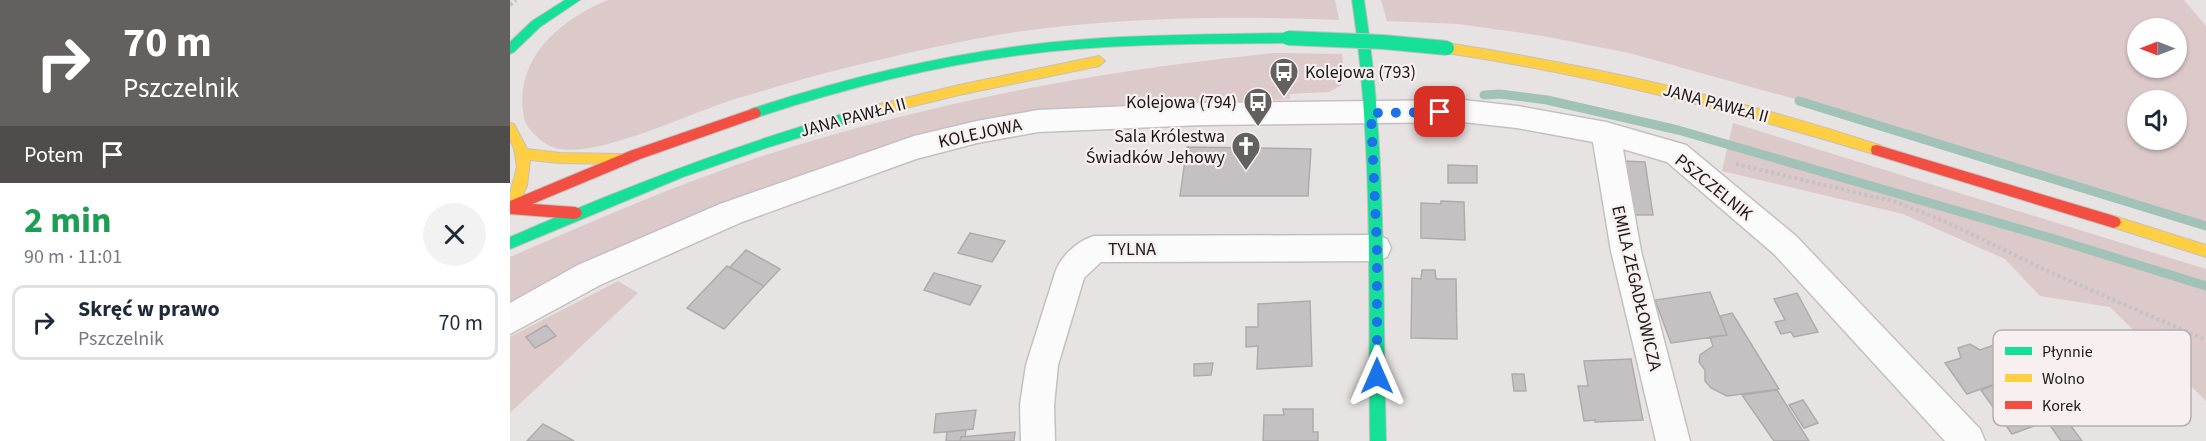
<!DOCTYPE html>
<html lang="pl">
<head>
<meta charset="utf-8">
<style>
	body { margin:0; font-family:"Source Sans 3",sans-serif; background:#f2f2f3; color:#1f2937; height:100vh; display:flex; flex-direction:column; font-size:22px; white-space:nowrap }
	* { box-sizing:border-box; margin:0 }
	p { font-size:20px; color:#747a83 }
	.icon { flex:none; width:33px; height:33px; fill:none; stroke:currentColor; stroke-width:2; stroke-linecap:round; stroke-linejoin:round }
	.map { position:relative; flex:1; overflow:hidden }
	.drawer { display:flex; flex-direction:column; background:#fff; width:510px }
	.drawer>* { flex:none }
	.hud { background:#636060; color:#fff; overflow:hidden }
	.needle { width:39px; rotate:270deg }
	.buttons { position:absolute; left:1617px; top:18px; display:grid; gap:12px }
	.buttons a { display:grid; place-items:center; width:60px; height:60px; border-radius:50%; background:#fff; box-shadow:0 2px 4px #0004; font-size:30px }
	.pin { position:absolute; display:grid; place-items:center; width:51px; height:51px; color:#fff; margin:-26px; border-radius:12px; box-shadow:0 3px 9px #0006 }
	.me { position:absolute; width:66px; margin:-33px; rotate:0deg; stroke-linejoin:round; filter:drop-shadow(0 0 4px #0008) }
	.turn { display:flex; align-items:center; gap:21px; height:126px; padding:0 24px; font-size:27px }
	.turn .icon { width:78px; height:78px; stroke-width:2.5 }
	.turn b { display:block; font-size:42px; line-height:51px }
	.then { display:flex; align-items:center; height:57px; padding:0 24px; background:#0003; gap:12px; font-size:22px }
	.round { display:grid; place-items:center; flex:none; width:63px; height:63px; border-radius:32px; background:#f2f2f3 }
	.overview { display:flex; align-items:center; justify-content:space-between; height:102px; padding:0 24px }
	h1 { font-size:36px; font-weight:700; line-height:45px; color:#1e9e55 }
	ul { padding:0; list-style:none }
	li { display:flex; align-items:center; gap:18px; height:75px; margin:0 12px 9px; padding:0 12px; border:3px solid #e0e1e3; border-radius:12px }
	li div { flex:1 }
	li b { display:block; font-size:22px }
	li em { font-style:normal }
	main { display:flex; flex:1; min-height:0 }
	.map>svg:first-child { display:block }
</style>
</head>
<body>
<main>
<section class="drawer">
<div class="hud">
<div class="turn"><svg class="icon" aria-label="right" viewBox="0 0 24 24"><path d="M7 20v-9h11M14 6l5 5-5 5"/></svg><div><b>70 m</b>Pszczelnik</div></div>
<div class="then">Potem<svg class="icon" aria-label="arrive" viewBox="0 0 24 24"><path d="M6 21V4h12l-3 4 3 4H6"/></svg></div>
</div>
<div class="overview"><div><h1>2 min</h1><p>90 m · 11:01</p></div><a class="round"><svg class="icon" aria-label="close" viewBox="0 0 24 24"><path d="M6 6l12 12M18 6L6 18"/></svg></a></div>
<ul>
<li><svg class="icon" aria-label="right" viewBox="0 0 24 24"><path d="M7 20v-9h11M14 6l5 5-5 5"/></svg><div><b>Skręć w prawo</b><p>Pszczelnik</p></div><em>70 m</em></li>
</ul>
</section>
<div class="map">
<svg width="1696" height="441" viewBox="0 0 1696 441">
	<rect width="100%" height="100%" fill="#e8e3e3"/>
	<path fill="#dcc9ca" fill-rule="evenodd" d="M98 0H825L829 20C738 16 646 17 555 26 480 33 405 51 331 69 294 78 256 90 219 101 176 115 92 156 49 149 36 147 21 133 15 122 0 61 49 20 98 0Z
		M871 0H1674L1696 26V225L1328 111 1119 53 1033 36 948 24 877 21ZM1628 28H1666V68H1628ZM1628 100H1666V140H1628Z
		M765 53 832 54 834 73 832 85 819 92 780 94V99L528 112 399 138 218 202 36 281 0 302V257C86 220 172 182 262 153 426 101 594 70 765 53Z
		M1223 123 1696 269V401L1600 307 1530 296 1495 259 1393 214 1212 171Z
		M108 281 128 293 0 413V337Z"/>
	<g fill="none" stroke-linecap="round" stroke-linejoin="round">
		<path stroke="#a1c2b6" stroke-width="9" d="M974 95 990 94 1037 100 1168 130 1551 241 1696 286
			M1289 101 1696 226"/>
	</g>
	<path fill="#c5c1c2" stroke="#afabac" stroke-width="1.5" d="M677 147 801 149 798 196H670Z
		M1113 161 1135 162 1143 215H1120Z
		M938 165 967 166V183H938Z
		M931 201 954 202 955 240 911 238V203L931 204Z
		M460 233 495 241 482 262 448 253Z
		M236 250 270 269 254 286 220 267Z
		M217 266 254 286 214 329 177 308Z
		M912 270H925L926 279H946L947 339 901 338 902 278 911 279Z
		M424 273 471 286 460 305 414 290Z
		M1200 292 1217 335 1161 343 1145 300Z
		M1287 293 1308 332 1284 337 1281 332 1271 334 1265 322 1275 320 1264 299Z
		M800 301 802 366 747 369 748 346 736 347V327H748V304Z
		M1222 313 1269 389 1217 396 1201 388 1195 381V370L1189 362 1190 355 1203 346 1200 337 1217 335 1210 316Z
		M36 325 46 336 25 348 16 337Z
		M1490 343 1513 374 1457 394 1435 363 1451 358 1448 348 1460 344 1470 350Z
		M1121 359 1133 420 1085 422V420L1074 421 1068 386H1078L1074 361Z
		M703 363 701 375 684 376V364Z
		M1521 371 1572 441H1551L1537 421 1502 434 1471 390Z
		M1002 374H1014L1016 391H1004Z
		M1267 390 1299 441H1264L1232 395Z
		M1293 400 1308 423 1294 428 1279 405Z
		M773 409H803V432H808V441H753L754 415H774Z
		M466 410 463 429 424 433 426 414Z
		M33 424 64 441H17Z
		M456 430 455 437H451L450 441H436L437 432Z
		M505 432 504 441H450L451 437Z"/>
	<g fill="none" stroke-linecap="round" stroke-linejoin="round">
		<g stroke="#c4c0c1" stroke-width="3">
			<path id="street" d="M953 100 1007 106 1096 122 1176 145 1286 236 1470 429 1475 441H1435L1264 254 1157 162 1113 149 1131 251 1180 441H1146L1101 251 1083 142 1007 128 953 122 692 125 528 132 467 143 406 159 232 222 90 285 0 334V303L68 265 210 204 404 136 467 121 528 110 692 103Z
				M866 235 877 239 881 248 877 257 866 261 591 262 574 278 548 365 544 405 545 441H511L510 405 516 365 546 270C553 254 568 241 584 236Z"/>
		</g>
		<g stroke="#c4c0c1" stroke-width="2">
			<path id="fast" d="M55 0H70L30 27 4 52 0 54V42L22 21Z
				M842 0H854C877 145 872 294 876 441H860C858 294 864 145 842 0Z
				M778 33 784 38 778 43C689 44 599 43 510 55 419 67 332 89 245 118L239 113 241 109C329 80 418 58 510 46 599 34 689 35 778 33Z
				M342 111 346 112 348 116 346 120 256 148 173 177 0 249V237C112 188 225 145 342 111Z"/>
		</g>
		<g stroke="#c4c0c1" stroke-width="2">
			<path id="slow" d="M937 43C1084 66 1231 99 1372 146L1373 150 1372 154 1367 155C1225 112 1083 75 937 53L931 48Z
				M589 56 595 61 589 66 449 95 342 121 336 116 342 111 449 85Z
				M0 123 4 124 17 149 50 153 114 154 119 155 120 159 119 163 114 164 50 163 20 160 17 186 5 211 0 213V193L7 167 4 149 0 139Z
				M1604 216 1696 245V257L1599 226 1597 222 1599 218Z"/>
		</g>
		<g stroke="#c4c0c1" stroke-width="2">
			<path id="jam" d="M245 108 249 109 251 113 249 117 130 159 22 204 65 207 70 209 72 213 70 217 65 219 0 214V201L120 151Z
				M1367 145 1604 216 1609 218 1611 222 1609 226 1604 228 1362 154 1361 150 1362 146Z"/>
		</g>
		<path stroke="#c4c2c2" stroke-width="4" stroke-dasharray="3 3" stroke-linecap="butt" d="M0 5 6 0
			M1226 164 1386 202 1436 222 1544 274 1696 340"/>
		<use href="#street" fill="#fcfbfb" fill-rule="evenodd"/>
		<use href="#fast" fill="#16e098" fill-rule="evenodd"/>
		<use href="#slow" fill="#ffcf43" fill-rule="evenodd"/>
		<use href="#jam" fill="#f24e42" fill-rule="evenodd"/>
		<g stroke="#c4c0c1" stroke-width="16" stroke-linecap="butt">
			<path id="fast-bridge" d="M778 38 873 42 937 48"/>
		</g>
		<use href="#fast-bridge" stroke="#16e098" stroke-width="14"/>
	</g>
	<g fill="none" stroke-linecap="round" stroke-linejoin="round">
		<path stroke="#1a73e8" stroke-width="10" stroke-dasharray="0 18" d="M867 376V248L861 113 930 112"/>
	</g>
	<defs>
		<g id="bus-pin" transform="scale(1.5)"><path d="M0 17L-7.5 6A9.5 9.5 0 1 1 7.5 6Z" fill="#636060" stroke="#f7eff0"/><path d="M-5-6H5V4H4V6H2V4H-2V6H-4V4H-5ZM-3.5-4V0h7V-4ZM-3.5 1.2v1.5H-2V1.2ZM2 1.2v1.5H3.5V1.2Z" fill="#fff"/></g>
		<g id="church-pin" transform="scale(1.5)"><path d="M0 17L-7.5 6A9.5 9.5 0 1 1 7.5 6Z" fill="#636060" stroke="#f7eff0"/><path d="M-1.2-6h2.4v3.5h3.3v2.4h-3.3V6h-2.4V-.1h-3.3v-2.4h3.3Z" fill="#fff"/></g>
	</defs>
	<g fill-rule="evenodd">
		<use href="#bus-pin" x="774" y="72"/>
		<use href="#bus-pin" x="748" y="102"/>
		<use href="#church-pin" x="736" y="146"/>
	</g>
	<g text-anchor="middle" stroke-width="4.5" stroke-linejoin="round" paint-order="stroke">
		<g font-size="18" fill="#1c1919" stroke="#f7eff0" text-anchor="end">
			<text x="795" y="78" text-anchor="start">Kolejowa (793)</text>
			<text x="727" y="108">Kolejowa (794)</text>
			<text x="715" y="142">Sala Królestwa<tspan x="715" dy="21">Świadków Jehowy</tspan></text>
		</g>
		<g font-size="18" fill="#1c1919" stroke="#f7eff0">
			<text transform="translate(1206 103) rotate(15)" y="6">JANA PAWŁA II</text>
			<text transform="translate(343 117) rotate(-15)" y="6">JANA PAWŁA II</text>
			<text transform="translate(470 133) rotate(-12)" y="6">KOLEJOWA</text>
			<text transform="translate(1204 187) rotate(39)" y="6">PSZCZELNIK</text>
			<text x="622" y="255">TYLNA</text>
			<text transform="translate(1127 288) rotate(77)" y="6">EMILA ZEGADŁOWICZA</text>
		</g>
	</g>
	<rect x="1483" y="330" width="198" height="96" rx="9" fill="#f7eff0" stroke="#b5afb0" stroke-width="1.5"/>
	<rect x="1495" y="347" width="27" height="8" fill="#16e098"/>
	<rect x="1495" y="374" width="27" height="8" fill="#ffcf43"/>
	<rect x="1495" y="401" width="27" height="8" fill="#f24e42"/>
	<g font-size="16" fill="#1c1919">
		<text x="1532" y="357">Płynnie</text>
		<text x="1532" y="384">Wolno</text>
		<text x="1532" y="411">Korek</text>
	</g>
</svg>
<div class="buttons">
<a><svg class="needle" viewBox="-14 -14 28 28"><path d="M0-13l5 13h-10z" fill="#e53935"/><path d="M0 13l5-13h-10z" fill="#747a83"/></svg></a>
<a><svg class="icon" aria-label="sound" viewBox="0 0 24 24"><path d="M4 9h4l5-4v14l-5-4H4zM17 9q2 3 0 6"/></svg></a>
</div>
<div class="pin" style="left:930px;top:112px;background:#d93025"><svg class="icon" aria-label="arrive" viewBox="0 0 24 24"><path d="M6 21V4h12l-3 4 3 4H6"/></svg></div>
<svg class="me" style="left:867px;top:376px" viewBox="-20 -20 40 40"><path d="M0-17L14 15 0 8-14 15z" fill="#1a73e8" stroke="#fff" stroke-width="4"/></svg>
</div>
</main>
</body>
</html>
